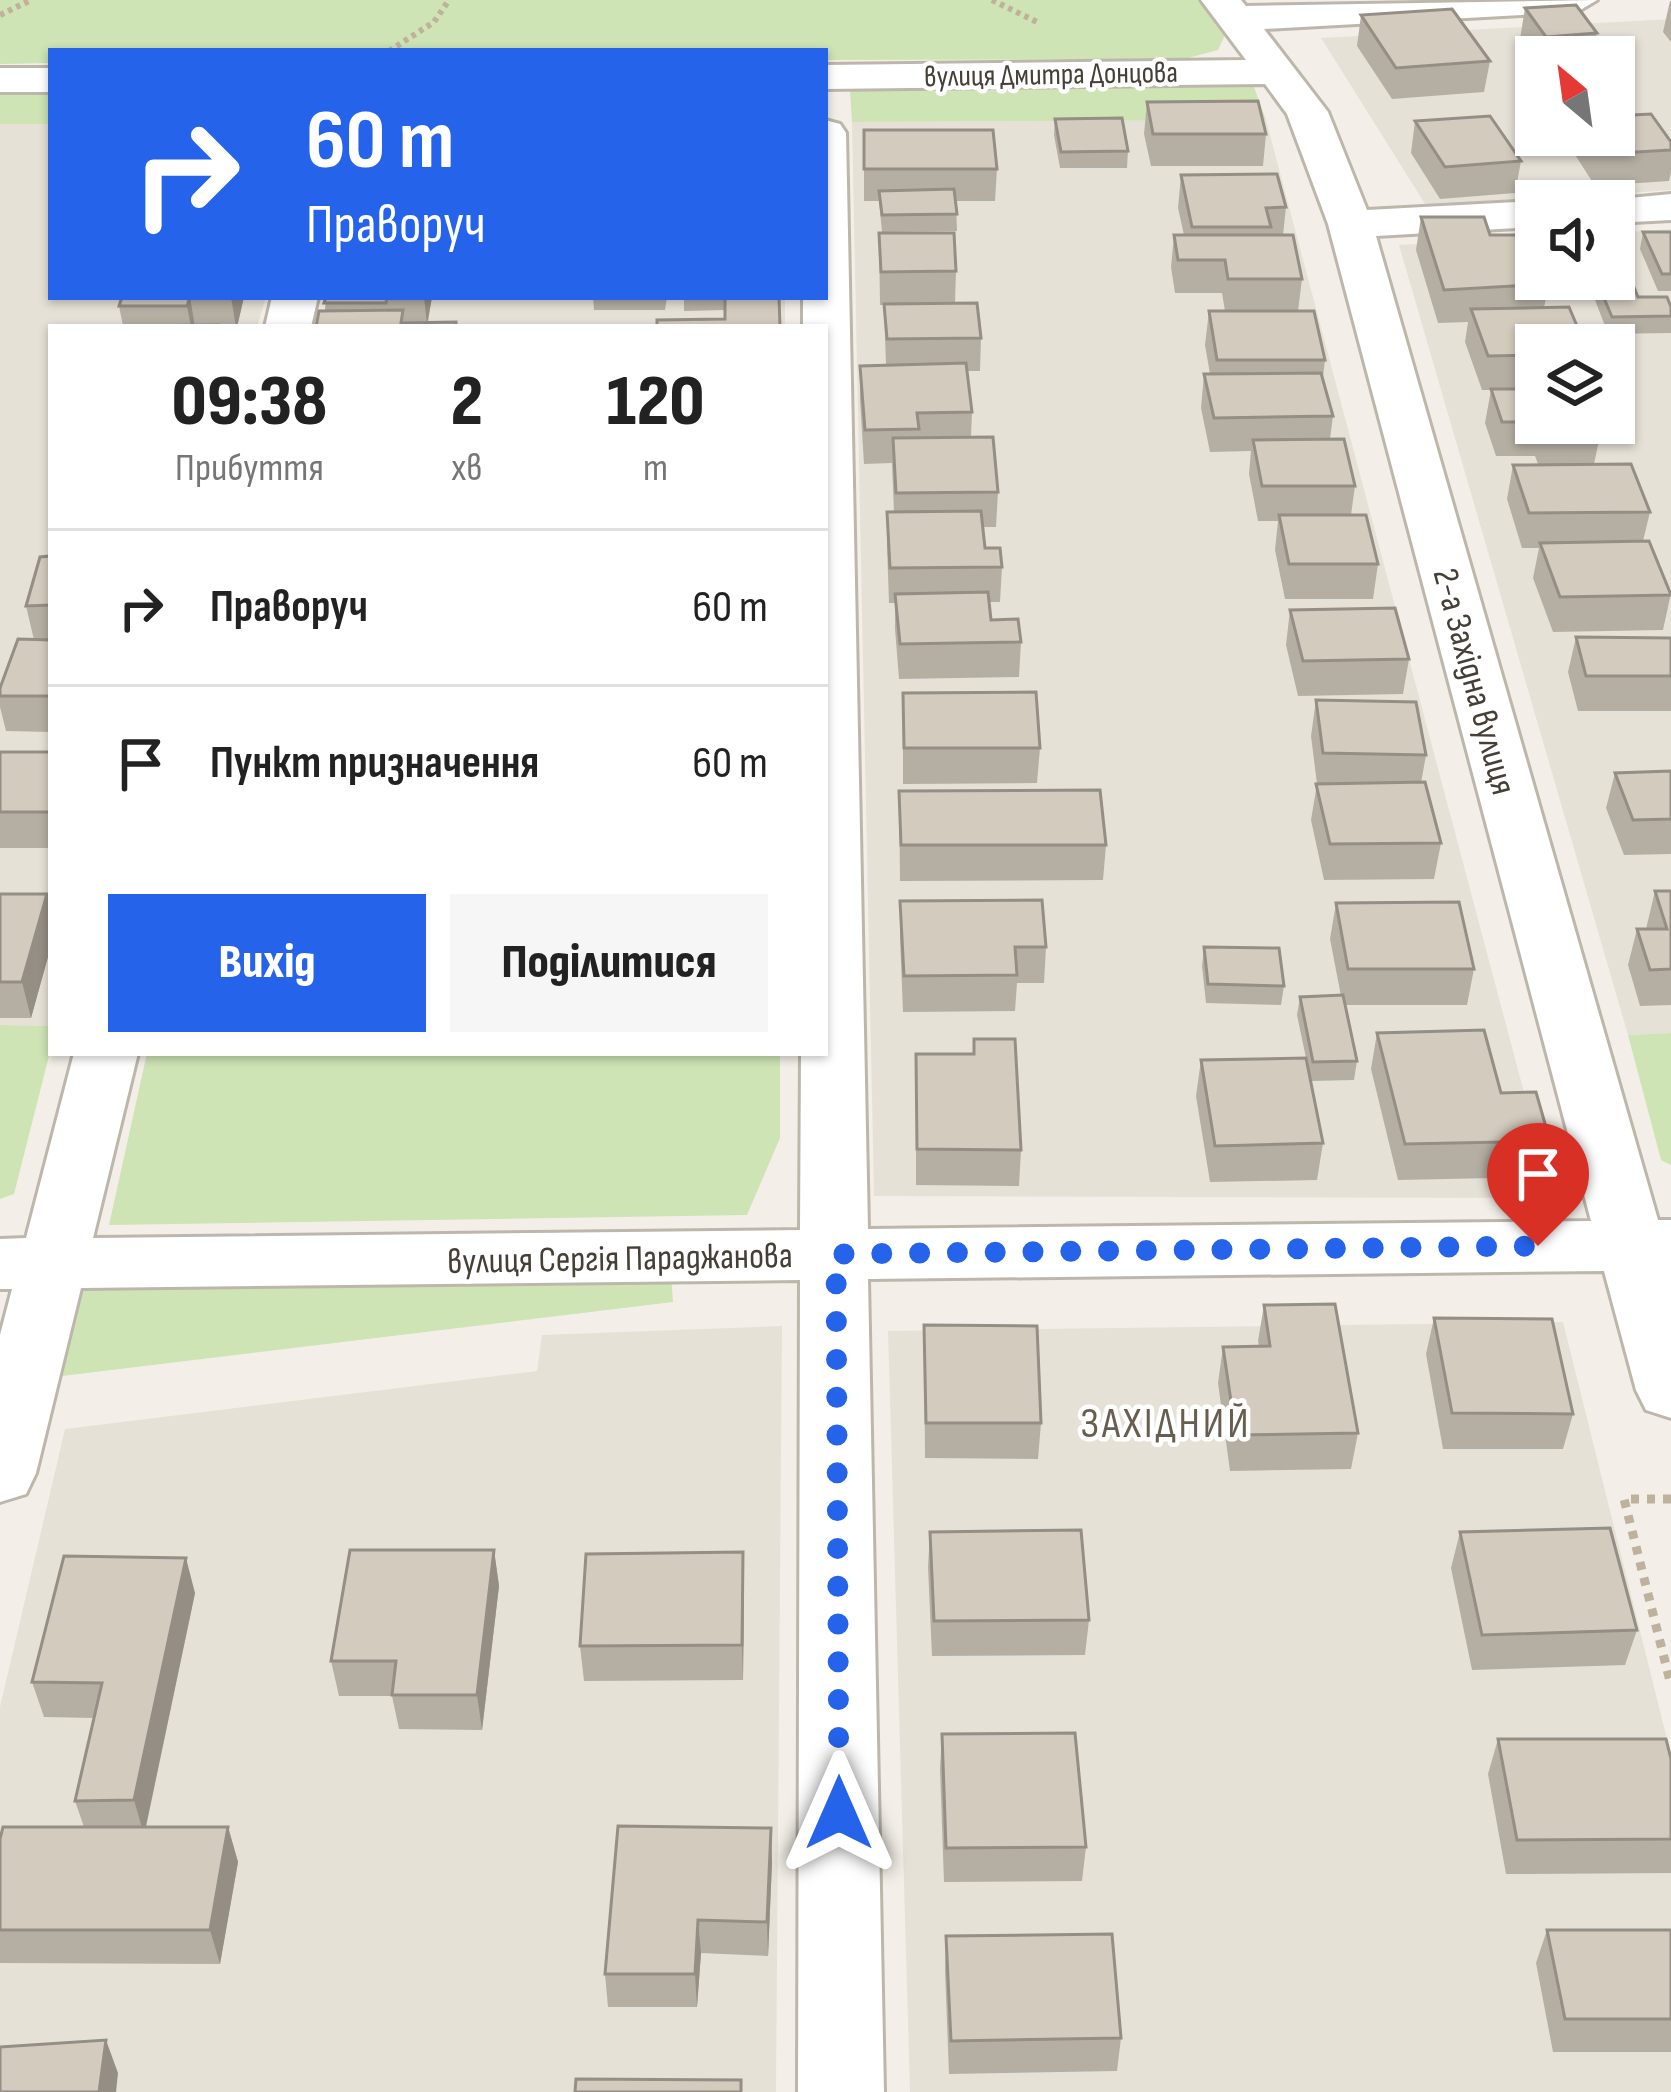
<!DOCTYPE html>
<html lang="uk">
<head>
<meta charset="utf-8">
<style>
	body { margin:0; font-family:"Sofia Sans Condensed",sans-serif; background:#f6f6f6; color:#222; height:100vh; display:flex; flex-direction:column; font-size:45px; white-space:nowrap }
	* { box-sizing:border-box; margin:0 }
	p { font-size:39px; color:#767676 }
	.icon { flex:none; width:66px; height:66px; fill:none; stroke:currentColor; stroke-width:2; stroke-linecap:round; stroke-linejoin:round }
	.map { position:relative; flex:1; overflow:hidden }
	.drawer { position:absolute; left:48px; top:324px; width:780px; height:732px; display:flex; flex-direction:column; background:#fff; border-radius:0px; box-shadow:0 3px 9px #0004 }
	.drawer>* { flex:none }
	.top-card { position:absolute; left:48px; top:48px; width:780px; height:252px; border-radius:0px; box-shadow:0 3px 9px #0004; background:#2563eb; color:#fff; overflow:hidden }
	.needle { width:78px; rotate:331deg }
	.buttons { position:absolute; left:1515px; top:36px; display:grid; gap:24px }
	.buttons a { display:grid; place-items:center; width:120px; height:120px; border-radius:0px; background:#fff; box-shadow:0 3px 9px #0004; font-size:60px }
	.pin { position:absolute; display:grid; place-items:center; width:102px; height:102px; color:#fff; margin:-123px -51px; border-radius:50% 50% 50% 0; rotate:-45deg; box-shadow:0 0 12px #0007 }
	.pin .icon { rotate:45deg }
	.me { position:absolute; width:132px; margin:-66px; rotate:0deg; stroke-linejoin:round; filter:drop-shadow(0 0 9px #0008) }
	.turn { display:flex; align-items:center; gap:42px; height:252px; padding:0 60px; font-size:54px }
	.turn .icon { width:156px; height:156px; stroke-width:2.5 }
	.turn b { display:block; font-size:84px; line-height:102px }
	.eta { display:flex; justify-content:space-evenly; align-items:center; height:204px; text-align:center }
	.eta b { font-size:72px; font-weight:800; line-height:84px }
	.button { display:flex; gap:24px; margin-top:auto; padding:24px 60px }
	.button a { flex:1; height:138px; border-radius:0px; background:#2563eb; color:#fff; font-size:48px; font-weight:800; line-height:138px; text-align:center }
	.button a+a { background:#f6f6f6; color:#222 }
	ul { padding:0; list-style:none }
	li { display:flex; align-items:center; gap:36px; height:156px; padding:0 60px; border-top:3px solid #e0e0e0 }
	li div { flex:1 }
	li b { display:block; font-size:45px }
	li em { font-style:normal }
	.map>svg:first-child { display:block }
</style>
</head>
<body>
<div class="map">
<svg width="1671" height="2092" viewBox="0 0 1671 2092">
	<rect width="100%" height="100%" fill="#f3efe8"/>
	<path fill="#e6e1d6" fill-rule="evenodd" d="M1671 19V190L1427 207 1321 38ZM1536 57H1614V135H1536Z
		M1266 120 1552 1198 874 1196 852 122Z
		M0 124H51V297H266L257 327H51V1026L0 1025Z
		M1671 229V1033L1628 1035 1399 245 1536 237V279H1614V233ZM1536 345H1614V423H1536Z
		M328 297H785V327H321Z
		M1563 1322 1671 1755V2092H910L888 1331Z
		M782 1326 776 2092H0V1707L65 1429 537 1371 542 1335Z"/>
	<path fill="#cee4b4" d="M0 0H1197L1226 33 1218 50 1184 59 825 60V51H51V63L0 64Z
		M1254 87 1266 120 852 122 850 90Z
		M0 95H51V124H0Z
		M0 1025 51 1026V1048L14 1194 0 1199Z
		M1671 1033V1165L1661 1160 1628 1035Z
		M147 1053H780V1138L747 1215 109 1225Z
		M671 1275 673 1302 62 1376 77 1288Z"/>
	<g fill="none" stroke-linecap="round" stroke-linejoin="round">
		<g stroke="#bdb7ab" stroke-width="6">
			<path id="street" d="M1201 0H1241L1246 6 1597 0 1577 12 1264 29 1328 112 1367 210 1536 201H1537L1536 227 1376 236 1658 1220H1671V1418L1646 1410 1636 1390 1604 1271 868 1279 884 2092H798L800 1280 81 1288 36 1473 26 1494 0 1502V1335L12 1289H0V1239L26 1238 74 1053H138L93 1238 800 1230 801 1053H825V327H803V297H825V120L840 124 846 133 868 1229 1591 1221 1328 224 1287 114 1265 84 825 89V65L1246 60Z
				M0 68H51V92H0Z
				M1671 194V220L1614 223V201H1598Z
				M272 297H318L311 327H265Z"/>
		</g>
		<path stroke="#beb29d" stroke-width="6" stroke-dasharray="4.5 4.5" stroke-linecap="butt" d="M992 0 1039 23
			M0 15 31 0
			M389 51 434 22 449 0"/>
		<path stroke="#beb29d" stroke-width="9" stroke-dasharray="8 8" stroke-linecap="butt" d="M1671 1499H1624L1671 1685"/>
		<use href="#street" fill="#fff" fill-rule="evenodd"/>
	</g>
	<path fill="#b5afa3" d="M1670 1H1671V42L1663 32Z
		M1525 8 1597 33 1593 57H1536V61L1520 39Z
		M1361 15 1490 61 1484 92 1392 99 1357 46Z
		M1147 102 1266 134 1263 166H1151L1144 134Z
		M1055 119 1128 151 1127 168H1060L1054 135Z
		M1415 121 1521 161 1515 193 1440 199 1411 153Z
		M864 130 997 169 995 201H956L957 231 882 232 879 201H864Z
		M1575 135H1614L1671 142V172L1669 181 1595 186 1572 150Z
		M1181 175 1286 207 1283 235 1302 279 1298 311 1325 360 1323 377 1333 416 1330 439 1355 486 1351 515 1378 564 1373 599H1285L1275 550 1278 521H1258L1249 474 1251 451 1210 452 1201 408 1204 374H1210L1205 345 1209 311H1225L1222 293H1175L1171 267 1174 235H1184L1178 208Z
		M1421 217 1490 235 1549 284 1536 345V423H1598L1601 431 1594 464 1650 512 1643 541 1671 593 1663 630 1553 632 1533 578 1539 548H1522L1507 499 1513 465 1538 464 1535 456H1496L1485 423 1491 390H1482L1465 342 1468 322 1438 323 1416 250Z
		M1643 232H1671V291H1658L1640 249Z
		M879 233 956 271 955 303 981 338 980 371H967L972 412 971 437 998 492 996 527H983L985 548 1002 567 1000 602H989L991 620 1021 642 1019 677 899 679 895 629V603H889L887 546V512H894L892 463 864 464 860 399V366L886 365 884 305H880Z
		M1587 279H1614L1638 297 1671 307V333L1608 334Z
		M122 297H244L237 327H121L123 326 119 306Z
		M326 297H432L428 322 316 327 325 310Z
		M593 297H667L665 310H594Z
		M684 297H779L725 319V310L684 311Z
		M51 556V732L6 731 0 707V688L34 640 26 606Z
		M1290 610 1409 659 1403 694 1298 696 1286 645Z
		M1576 637 1671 638V711H1578L1568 672Z
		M903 693 1040 748 1037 783 903 784Z
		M1316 700 1426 755 1421 783 1441 843 1434 879 1324 880 1311 820 1317 784 1311 736Z
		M0 752H51V848H0Z
		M1671 771V854L1624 855 1606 808 1615 773Z
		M899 791 1106 845 1103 880 900 881Z
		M1655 891H1671V1005L1640 1006 1628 965 1637 929H1646Z
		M0 894H47L51 911V946L31 1018H0Z
		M900 901 1046 947 1044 983H1017L1015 1011 903 1012 900 937Z
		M1336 903 1474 969 1467 1005H1345L1357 1061 1354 1080 1311 1081 1323 1143 1317 1180 1210 1182 1196 1096 1201 1060 1306 1058 1297 1015 1300 997 1341 996 1330 939Z
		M1204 947 1284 986 1281 1005 1206 1003 1202 966Z
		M1377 1033 1501 1093 1554 1155 1545 1191 1498 1193 1494 1178 1398 1180 1371 1069Z
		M916 1054 1021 1150 1019 1186 916 1185Z
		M1264 1305 1358 1433 1351 1469 1230 1471 1218 1383 1223 1347 1259 1346 1258 1341Z
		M1434 1318 1573 1414 1563 1449H1443L1426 1354Z
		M924 1325 1041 1423 1038 1459 925 1458Z
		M930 1532 1089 1620 1085 1655 932 1656 928 1567Z
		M1460 1532 1637 1630 1625 1665 1472 1670 1451 1568Z
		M494 1550 499 1586 482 1730 399 1729 392 1696H339L331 1661Z
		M744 1587 743 1680 584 1681 580 1646Z
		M195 1593 146 1827H228L238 1862 220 1964 0 1963V1839L84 1827 75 1801 94 1718 44 1717 32 1682Z
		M942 1734 1086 1847 1082 1881 944 1882 940 1769Z
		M1498 1739 1671 1759V1873L1506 1874 1488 1774Z
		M772 1862 768 1956 701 1953 697 2007H608L605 1974Z
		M1547 1930H1671V2052H1553L1536 1963Z
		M946 1936 1121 2038 1117 2071 949 2074 945 1970Z"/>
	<path fill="#948e85" d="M190 297 195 327H191L187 306Z
		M231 297H244L237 327H236Z
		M424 297H432L427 324Z
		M47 894 51 911V946L31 1018 22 982Z
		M494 1550 499 1586 482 1730 477 1695Z
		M743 1552 744 1587 743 1680 742 1645Z
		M186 1558 195 1593 144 1835 134 1800Z
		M228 1827 238 1862 220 1964 210 1930Z
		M771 1828 772 1862 768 1956 767 1922Z
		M698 1920 701 1953 697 2007 695 1974Z
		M106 2040 118 2073 116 2092H99Z"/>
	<path fill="#d3cbbe" stroke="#948e85" stroke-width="3" d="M1576 5 1597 33 1546 37 1525 8Z
		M1452 9 1490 61 1396 68 1361 15Z
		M1258 101 1266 134H1153L1147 102Z
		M1651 114 1671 142V150L1602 154 1589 135H1614V116Z
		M1490 116 1521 161 1445 167 1415 121Z
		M1122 118 1128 151 1061 152 1055 119Z
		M864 130H993L997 169H864Z
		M1277 174 1286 207 1266 208 1271 227H1192L1181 175Z
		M954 189 957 214 882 215 879 191Z
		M1421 217H1484L1490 235H1531L1536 250V279H1547L1549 284 1444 290Z
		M1643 232H1671V274H1662Z
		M879 233H954L956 271 881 272Z
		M1174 235H1293L1302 279H1228L1225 260H1178Z
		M1614 263H1624L1638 297H1667L1671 307V316L1612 317 1596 279H1614Z
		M122 297H190L187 306H119Z
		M326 297H387L386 303H324Z
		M725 297H779L780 327H657V320L725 319Z
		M977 303 981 338 887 339 884 304Z
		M1569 307 1585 345H1536V355L1488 356 1471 309Z
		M403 310 401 323 456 322V327H316L319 311Z
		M1209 311H1314L1325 360H1217Z
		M218 325V327H121V326Z
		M966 363 972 412 917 413 919 429 865 430 860 366Z
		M1321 373 1333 416 1214 418 1204 374Z
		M1491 389H1536V422H1502Z
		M1542 423H1598L1601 431 1545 432Z
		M993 437 998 492 896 493 893 438Z
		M1344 439 1355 486H1262L1253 440Z
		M1631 464 1650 512 1529 513 1513 465Z
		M981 511 985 548H1000L1002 567 890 568 887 512Z
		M1279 515H1366L1378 564H1289Z
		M1649 541 1671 595 1560 597 1540 543Z
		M51 556V605L26 606 40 557Z
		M988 592 991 620 1018 619 1021 642 900 644 895 594Z
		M1395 608 1409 659 1303 661 1290 610Z
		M1576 637 1671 638V676H1586Z
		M18 639 51 640V696H0V688Z
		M1036 692 1040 748H904L903 693Z
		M1316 700 1416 702 1426 755 1323 753Z
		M0 752H51V812H0Z
		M1671 771V819L1633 820 1615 773Z
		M1425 782 1441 843 1330 844 1316 784Z
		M1100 790 1106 845H901L899 791Z
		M1655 891H1671V969L1650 970 1637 929H1667Z
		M0 894H47L22 982H0Z
		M1042 900 1046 947H1015L1017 975 904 976 900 901Z
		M1459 902 1474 969H1348L1336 903Z
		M1204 947 1279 948 1284 986 1208 984Z
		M1343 995 1357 1061 1313 1062 1300 997Z
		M1484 1030 1501 1093 1536 1092 1554 1155 1507 1157 1503 1142 1405 1144 1377 1033Z
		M974 1039H1015L1021 1150 917 1149 916 1054H974Z
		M1306 1058 1323 1143 1215 1146 1201 1060Z
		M1335 1304 1358 1433 1236 1435 1223 1347 1270 1346 1264 1305Z
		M1434 1318 1552 1319 1573 1414 1452 1413Z
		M924 1325 1037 1326 1041 1423H926Z
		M1610 1528 1637 1630 1482 1635 1460 1532Z
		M1081 1530 1089 1620 934 1621 930 1532Z
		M350 1550H494L477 1695H392L396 1661H331Z
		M743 1552 742 1645 580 1646 586 1554Z
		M64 1556 186 1558 134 1800 75 1801 102 1683 32 1682Z
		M1075 1733 1086 1847 946 1848 942 1734Z
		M1498 1739H1666L1671 1759V1839L1517 1840Z
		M618 1826 771 1828 767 1922 698 1920 695 1974H605Z
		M3 1827H228L210 1930H0V1839Z
		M1547 1930H1671V2019H1565Z
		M1112 1934 1121 2038 951 2041 946 1936Z
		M106 2040 99 2092H0V2047Z
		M576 2079 741 2080V2092H575Z"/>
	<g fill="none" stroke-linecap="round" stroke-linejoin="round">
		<path stroke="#2563eb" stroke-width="21" stroke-dasharray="0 37.8" d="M839 1813 836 1254 1538 1246"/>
	</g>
	<g text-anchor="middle" stroke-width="9" stroke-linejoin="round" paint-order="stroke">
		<g font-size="30" fill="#454037" stroke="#fff">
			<text transform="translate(1051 74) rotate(-1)" y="10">вулиця Дмитра Донцова</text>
		</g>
		<g font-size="36" fill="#454037" stroke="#fff">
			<text transform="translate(1476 681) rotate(75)" y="13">2-а Західна вулиця</text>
			<text transform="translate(620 1257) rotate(-1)" y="13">вулиця Сергія Параджанова</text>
		</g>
		<g font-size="42" letter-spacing="3" fill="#675e4f" stroke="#fff">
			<text x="1166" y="1437">ЗАХІДНИЙ</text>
		</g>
	</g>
</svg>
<div class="buttons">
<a><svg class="needle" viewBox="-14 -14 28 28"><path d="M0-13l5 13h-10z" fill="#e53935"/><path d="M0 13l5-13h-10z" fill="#767676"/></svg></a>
<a><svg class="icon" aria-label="sound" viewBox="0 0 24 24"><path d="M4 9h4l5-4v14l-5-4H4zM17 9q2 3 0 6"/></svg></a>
<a><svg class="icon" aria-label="layers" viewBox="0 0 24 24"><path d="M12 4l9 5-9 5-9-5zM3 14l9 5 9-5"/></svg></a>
</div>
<div class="pin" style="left:1538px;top:1246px;background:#d93025"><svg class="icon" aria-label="arrive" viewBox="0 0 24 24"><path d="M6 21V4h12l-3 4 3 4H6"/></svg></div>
<svg class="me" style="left:839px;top:1813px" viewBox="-20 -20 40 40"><path d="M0-17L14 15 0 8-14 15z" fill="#2563eb" stroke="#fff" stroke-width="4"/></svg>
<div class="top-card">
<div class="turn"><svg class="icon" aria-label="right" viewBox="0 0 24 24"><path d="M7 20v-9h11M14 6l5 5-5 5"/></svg><div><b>60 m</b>Праворуч</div></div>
</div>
<section class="drawer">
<div class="eta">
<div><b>09:38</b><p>Прибуття</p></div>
<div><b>2</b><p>хв</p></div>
<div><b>120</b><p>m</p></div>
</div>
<ul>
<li><svg class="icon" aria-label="right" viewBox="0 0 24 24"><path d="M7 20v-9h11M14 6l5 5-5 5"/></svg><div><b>Праворуч</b></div><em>60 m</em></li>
<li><svg class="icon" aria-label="arrive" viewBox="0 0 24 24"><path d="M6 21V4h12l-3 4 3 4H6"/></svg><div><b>Пункт призначення</b></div><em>60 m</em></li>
</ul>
<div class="button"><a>Вихід</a><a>Поділитися</a></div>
</section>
</div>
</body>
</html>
